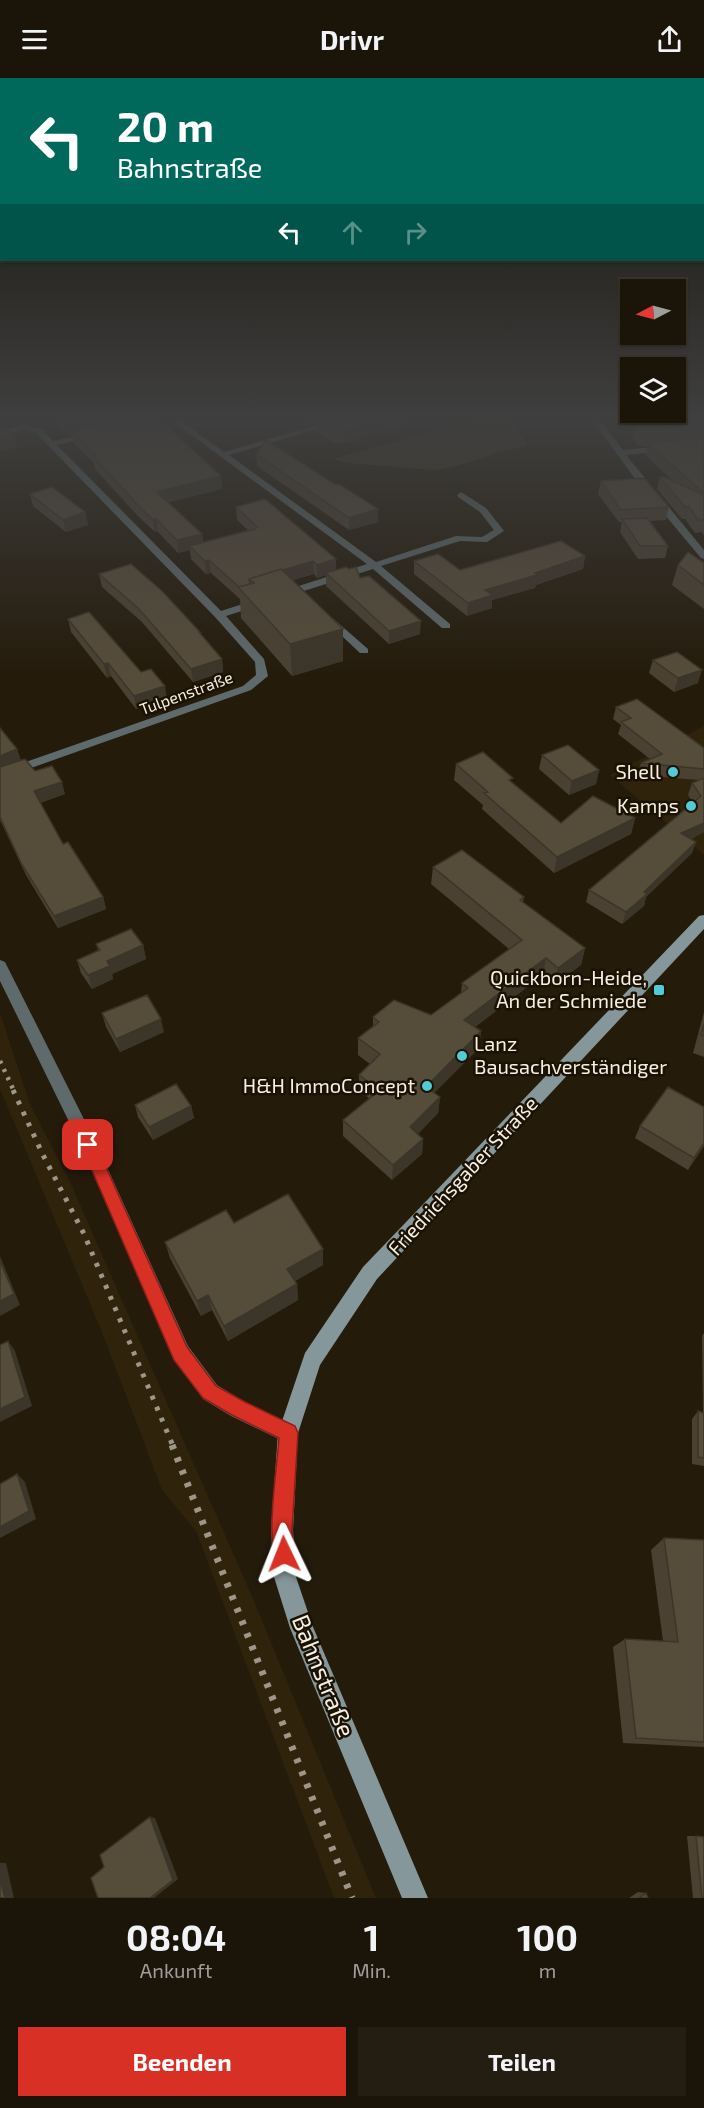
<!DOCTYPE html>
<html lang="de">
<head>
<meta charset="utf-8">
<style>
	body { margin:0; font-family:"Exo 2",sans-serif; background:#241d12; color:#f1f3f6; height:100vh; display:flex; flex-direction:column; font-size:22px; white-space:nowrap }
	* { box-sizing:border-box; margin:0 }
	p { font-size:20px; color:#a09e9c }
	.icon { flex:none; width:33px; height:33px; fill:none; stroke:currentColor; stroke-width:2; stroke-linecap:round; stroke-linejoin:round }
	.map { position:relative; height:1820px; overflow:hidden }
	.side { display:flex; flex-direction:column; background:#1b1408; flex:1 }
	.side>* { flex:none }
	.banner { position:absolute; left:0px; top:0px; width:705px; height:183px; box-shadow:0 2px 4px #0004,0 0 0 2px #393329; background:#00695c; color:#fff; overflow:hidden }
	.needle { width:39px; rotate:264deg }
	.fabs { position:absolute; left:620px; top:201px; display:grid; gap:12px }
	.fabs a { display:grid; place-items:center; width:66px; height:66px; border-radius:0px; background:#1b1408; box-shadow:0 2px 4px #0004,0 0 0 2px #393329; font-size:30px }
	.pin { position:absolute; display:grid; place-items:center; width:51px; height:51px; color:#fff; margin:-26px; border-radius:12px; box-shadow:0 3px 9px #0006 }
	.me { position:absolute; width:66px; margin:-33px; rotate:358deg; stroke-linejoin:round; filter:drop-shadow(0 0 4px #0008) }
	.turn { display:flex; align-items:center; gap:21px; height:126px; padding:0 18px; font-size:27px }
	.turn .icon { width:78px; height:78px; stroke-width:2.5 }
	.turn b { display:block; font-size:42px; line-height:51px }
	.lanes { display:flex; align-items:center; height:57px; padding:0 18px; background:#0003; justify-content:center; gap:30px; direction:ltr }
	.lanes .off { opacity:.35 }
	.eta { display:flex; justify-content:space-evenly; align-items:center; height:102px; text-align:center }
	.eta b { font-size:36px; font-weight:700; line-height:42px }
	.button { display:flex; gap:12px; margin-top:auto; padding:12px 18px }
	.button a { flex:1; height:69px; border-radius:0px; background:#d93025; color:#fff; font-size:24px; font-weight:700; line-height:69px; text-align:center }
	.button a+a { background:#241d12; color:#f1f3f6 }
	header { display:flex; justify-content:space-between; align-items:center; height:78px; padding:0 18px; background:#1b1408; font-size:27px; font-weight:700 }
	.map>svg:first-child { display:block }
</style>
</head>
<body>
<header><svg class="icon" aria-label="menu" viewBox="0 0 24 24"><path d="M4 6h16M4 12h16M4 18h16"/></svg>Drivr<svg class="icon" aria-label="share" viewBox="0 0 24 24"><path d="M12 15V3M7 8l5-5 5 5M5 13v7h14v-7"/></svg></header>
<div class="map">
<svg width="704" height="1820" viewBox="0 0 704 1820">
	<rect width="100%" height="100%" fill="#241b0b"/>
	<path fill="#2f230b" d="M704 648V777L610 697Z
		M0 935 30 1026 70 1104 254 1523 376 1820H334L196 1453 162 1412 102 1254 0 1011Z"/>
	<path fill="#43361f" d="M474 342H511L527 368C495 372 467 388 435 392L348 385 333 381Z"/>
	<g fill="none" stroke-linecap="round" stroke-linejoin="round">
		<path fill="#5f6a6c" fill-rule="evenodd" d="M171 342H180L224 374 335 342H348L229 377 376 484 456 458 482 459 494 452 480 434 458 419 457 417 461 414 486 430 504 453 487 464 460 463 381 488 450 546V550H442L373 491 288 518H280V514L367 486Z
			M592 342H600L623 372 704 364V368L626 377 704 472V481L701 480 639 406Z
			M25 347 42 351 53 363 96 354V358L57 367 221 533 255 522H263V526L226 538 264 581 268 598 251 612 0 701V693L243 608 256 597 255 584 215 539 36 355 25 352 0 357V352Z
			M329 537 368 571V575H360L325 542V538Z
			M0 882 5 884 7 888 97 1067 188 1268 217 1307 245 1324 295 1348 298 1355 295 1362 288 1365 281 1362 231 1338 203 1321 174 1282 81 1068 0 903Z"/>
		<path fill="#85979a" fill-rule="evenodd" d="M704 837V851L377 1201 320 1287 298 1355 293 1452 296 1499 313 1549 428 1820H402L290 1550 274 1499 271 1452 278 1355 305 1275 363 1189 699 838Z"/>
		<path stroke="#9d9689" stroke-width="4.5" stroke-dasharray="3 6" stroke-linecap="butt" d="M0 983 14 1013"/>
		<path stroke="#9d9689" stroke-width="5" stroke-dasharray="4 8" stroke-linecap="butt" d="M13 1012 43 1077 84 1156 173 1368"/>
		<path stroke="#9d9689" stroke-width="7" stroke-dasharray="4.5 9" stroke-linecap="butt" d="M172 1367 352 1820"/>
	</g>
	<path fill="#4a4132" d="M52 342H160L221 398 222 411 168 424 202 456 203 464 248 452 237 442 236 429 336 481V492L360 500 420 556 389 566 326 508V497L317 500 314 496 293 502 343 583 292 598 241 540 240 521 211 495 206 496 191 481 190 472 178 475 158 454H155L138 438 95 391 94 385 74 365 72 356 67 357Z
		M298 342H419L344 365H334L316 354V345L307 348Z
		M548 342H572L549 343Z
		M704 342V458L702 454 695 455 685 441H682L657 411 660 399 673 403 645 377 647 368H638L632 360 635 349Z
		M256 376 336 407 378 444 349 452 257 388Z
		M601 403 669 429 666 442 650 443 668 468 665 480 638 481 620 454 622 444H619L598 416Z
		M30 416 85 434 88 447 66 454 33 428Z
		M585 478 583 491 536 507 535 510 492 522V530L467 538 414 496V483L460 492Z
		M704 485V531L672 507 678 487Z
		M99 496 201 557 222 581 223 594 193 604 142 544 102 509Z
		M68 541 141 594 167 621 136 631 111 598 107 600 71 554Z
		M653 582 698 605 674 614 649 595Z
		M616 629 704 670V754L691 761 696 764 692 775 646 819 644 828 622 846 586 824 589 812 693 725 688 717 692 705 699 702 638 697 641 685 650 681 618 656 621 647 613 641Z
		M0 650 17 671 21 683 65 716 40 725 63 766 103 819 106 831 58 850 26 797 0 742Z
		M542 677 599 692 596 706 569 717 539 691Z
		M456 686 512 704 561 745 635 740 631 756 554 795 482 731 483 727 454 702Z
		M433 789 524 819 523 824 585 870 581 887 554 907 543 897 475 949 481 953 479 970 434 1015 440 1019 438 1035 418 1056 423 1061 422 1076 392 1102 343 1058V1042L369 1020 359 1013V997L370 986 358 977V960L373 948V939L431 937 461 915 462 905 509 871 431 806Z
		M96 866 143 867 146 881 112 896 113 901 92 911 81 895 77 882 98 872Z
		M704 934V979L693 975Z
		M102 935 164 954 120 974 106 949Z
		M135 1027 191 1028 194 1040 153 1062 138 1039Z
		M640 1048 704 1068 688 1092 635 1060Z
		M234 1145 323 1187 295 1203 297 1206 298 1222 228 1263 212 1232 201 1238 170 1180 165 1164Z
		M704 1255V1388L692 1386V1341L698 1333 703 1335 702 1258Z
		M664 1460 704 1462V1669L623 1665 613 1569 625 1561 663 1563 651 1472Z
		M687 1758H696L704 1820H693Z
		M638 1814 646 1815 648 1820H629Z"/>
	<path fill="#3c3529" d="M80 342H135L72 353V356L67 357 64 346Z
		M306 342H316V345L307 348Z
		M380 342H419L344 365V353Z
		M14 356 17 369 0 374V360Z
		M221 398 222 411 159 427 157 414Z
		M378 431V444L349 452V440Z
		M85 434 88 447 66 454 63 442Z
		M156 441 158 454H155L153 442Z
		M202 456 203 469 189 468 190 472 178 475 177 462Z
		M585 478 583 491 536 507 535 510 492 522V530L467 538 468 525 485 512Z
		M336 481V493L326 495V497L317 500V487Z
		M209 482 211 495 206 496 205 483Z
		M313 483 314 496 274 508 270 496Z
		M421 543 420 556 389 566V553Z
		M343 551V583L292 598 290 566Z
		M222 581 223 594 193 604 191 591Z
		M108 585 111 598 107 600 104 586Z
		M702 592 698 605 674 614 678 600Z
		M165 608 167 621 136 631 134 618Z
		M17 671 21 683 0 691V678Z
		M599 692 596 706 569 717 572 703Z
		M62 704 65 716 38 725 34 713Z
		M635 740 631 756 554 795 557 779Z
		M704 745V754L677 767 681 755Z
		M696 764 692 775 646 819 644 828 622 846 626 834 644 814Z
		M103 819 106 831 58 850 54 838Z
		M143 867 146 881 112 896 113 901 92 911 88 897 107 883Z
		M585 870 581 887 554 907 558 890Z
		M546 880 543 897 462 958 464 942Z
		M161 941 164 954 120 974 116 961Z
		M481 953 479 970 424 1025 426 1009Z
		M440 1019 438 1035 409 1065 410 1049Z
		M191 1028 194 1040 153 1062 149 1049Z
		M423 1061 422 1076 392 1102 393 1087Z
		M704 1065V1068L688 1092 694 1080Z
		M323 1171V1187L289 1206 287 1191Z
		M0 1178 20 1227 0 1238Z
		M297 1206 298 1222 228 1263 224 1248Z
		M208 1217 212 1232 201 1238 197 1223Z
		M8 1263 15 1273 32 1328 0 1344V1331Z
		M17 1396 25 1404 36 1441 0 1460V1449Z
		M150 1739 155 1740 178 1801 154 1820H150Z
		M0 1785H6L14 1820H5L0 1801Z"/>
	<path fill="#564c3a" stroke="#3c3529" stroke-width="1.5" d="M61 342H80L64 346Z
		M114 342H160L221 398 157 414 202 456 177 462 156 441 153 442 136 425 93 378H97L72 353Z
		M316 342H380L344 353H334Z
		M653 342H704V351L641 356 635 349Z
		M0 348 14 356 0 360Z
		M704 359V415L647 365Z
		M266 362 336 407 339 406 378 431 349 440 256 376Z
		M660 399H664L704 417V442H698L689 428 685 429Z
		M644 400 669 429 621 432 601 403Z
		M52 409 85 434 63 442 30 416Z
		M265 421 336 481 317 487 313 483 283 492 281 491 249 501 250 506 239 509 209 482 205 483 189 468 255 451 257 449 236 429Z
		M647 440 668 468H640L622 441Z
		M561 463 585 478 535 495 537 497 485 512 493 517 468 525 414 483 438 476 460 492Z
		M688 474 704 485V507L678 487Z
		M131 486 162 513 200 554H199L222 581 191 591 139 531 99 496Z
		M346 489 349 491 356 489 360 500 369 498 421 543 389 553 326 495Z
		M281 491 343 551 290 566 238 509 254 505 249 501Z
		M89 534 141 594 151 591 165 608 134 618 108 585 104 586 68 541Z
		M677 574 702 592 678 600 653 582Z
		M637 621 704 670V691L641 685 662 676 621 644 631 640 616 629Z
		M0 650 17 671 0 678Z
		M568 667 599 692 572 703 542 677Z
		M483 674 513 700 509 702 561 745 593 718 635 740 557 779 484 715 488 714 456 686Z
		M25 681 35 693 52 688 62 704 34 713 63 766 68 764 103 819 54 838 21 785 0 739V689Z
		M704 700V745L681 755 696 764 644 814 647 816 626 834 589 812 701 718 692 705Z
		M462 772 524 819 520 822 585 870 558 890 546 880 464 942 481 953 426 1009 440 1019 410 1049 423 1061 393 1087 343 1042 380 1012 359 997 380 976 358 960 379 944 373 939 394 922 431 937 468 910 462 905 522 862 433 789Z
		M131 851 143 867 107 883 110 888 88 897 77 882 100 872 96 866Z
		M147 917 161 941 116 961 102 935Z
		M704 946V958L701 957Z
		M176 1006 191 1028 149 1049 135 1027Z
		M668 1009 704 1029V1065L694 1080 640 1048Z
		M288 1116 323 1171 287 1191 297 1206 224 1248 208 1217 197 1223 165 1164 226 1132 234 1145Z
		M0 1183 14 1216 0 1223Z
		M8 1263 25 1319 0 1331V1267Z
		M698 1333 704 1335V1380L698 1379Z
		M17 1396 29 1433 0 1449V1406Z
		M664 1460 704 1462V1664L636 1660 625 1561 678 1564Z
		M150 1739 173 1802 150 1820H98L91 1800 104 1789 100 1777Z
		M696 1758 704 1759V1820H702Z
		M0 1801 5 1820H0Z
		M646 1815 648 1820H639Z"/>
	<linearGradient id="sky" x2="0" y2="1"><stop stop-color="#140f06"/><stop offset="0.57" stop-color="#3f3f3f"/><stop offset="1" stop-color="#3f3f3f" stop-opacity="0"/></linearGradient>
	<rect width="704" height="597" fill="url(#sky)"/>
	<path fill="#d93025" stroke="#8d1f18" stroke-width="1.5" d="M88 1060 94 1062 96 1067 187 1269 216 1308 245 1324 295 1348 298 1355 292 1452 294 1476 291 1483 284 1486 276 1483C266 1457 277 1390 279 1360L232 1337 203 1320 174 1282 81 1067 83 1062Z"/>
	<g fill="#52cbd9" stroke="#1b1203" stroke-width="2">
		<circle cx="673" cy="694" r="6"/>
		<circle cx="691" cy="728" r="6"/>
		<rect x="653" y="906" width="12" height="12" rx="3"/>
		<circle cx="462" cy="978" r="6"/>
		<circle cx="427" cy="1008" r="6"/>
	</g>
	<g text-anchor="middle" stroke-width="5" stroke-linejoin="round" paint-order="stroke">
		<g font-size="16" fill="#f6f0e5" stroke="#1b1203">
			<text transform="translate(186 615) rotate(-20)" y="6">Tulpenstraße</text>
		</g>
		<g font-size="20" fill="#f6f0e5" stroke="#1b1203" text-anchor="end">
			<text x="661" y="701">Shell</text>
			<text x="679" y="735">Kamps</text>
			<text x="647" y="907">Quickborn-Heide,<tspan x="647" dy="23">An der Schmiede</tspan></text>
			<text x="474" y="973" text-anchor="start">Lanz<tspan x="474" dy="23">Bausachverständiger</tspan></text>
			<text x="415" y="1015">H&amp;H ImmoConcept</text>
		</g>
		<g font-size="20" fill="#f6f0e5" stroke="#1b1203">
			<text transform="translate(463 1098) rotate(-47)" y="7">Friedrichsgaber Straße</text>
		</g>
		<g font-size="24" fill="#f6f0e5" stroke="#1b1203">
			<text transform="translate(323 1598) rotate(68)" y="8">Bahnstraße</text>
		</g>
	</g>
</svg>
<div class="fabs">
<a><svg class="needle" viewBox="-14 -14 28 28"><path d="M0-13l5 13h-10z" fill="#e53935"/><path d="M0 13l5-13h-10z" fill="#a09e9c"/></svg></a>
<a><svg class="icon" aria-label="layers" viewBox="0 0 24 24"><path d="M12 4l9 5-9 5-9-5zM3 14l9 5 9-5"/></svg></a>
</div>
<div class="pin" style="left:88px;top:1067px;background:#d93025"><svg class="icon" aria-label="arrive" viewBox="0 0 24 24"><path d="M6 21V4h12l-3 4 3 4H6"/></svg></div>
<svg class="me" style="left:284px;top:1476px" viewBox="-20 -20 40 40"><path d="M0-17L14 15 0 8-14 15z" fill="#d93025" stroke="#fff" stroke-width="4"/></svg>
<div class="banner">
<div class="turn"><svg class="icon" aria-label="left" viewBox="0 0 24 24"><path d="M17 20v-9H6M10 6l-5 5 5 5"/></svg><div><b>20 m</b>Bahnstraße</div></div>
<div class="lanes"><svg class="icon" aria-label="left" viewBox="0 0 24 24"><path d="M17 20v-9H6M10 6l-5 5 5 5"/></svg><svg class="icon off" aria-label="ahead" viewBox="0 0 24 24"><path d="M12 20V5M6 11l6-6 6 6"/></svg><svg class="icon off" aria-label="right" viewBox="0 0 24 24"><path d="M7 20v-9h11M14 6l5 5-5 5"/></svg></div>
</div>
</div>
<section class="side">
<div class="eta">
<div><b>08:04</b><p>Ankunft</p></div>
<div><b>1</b><p>Min.</p></div>
<div><b>100</b><p>m</p></div>
</div>
<div class="button"><a>Beenden</a><a>Teilen</a></div>
</section>
</body>
</html>
